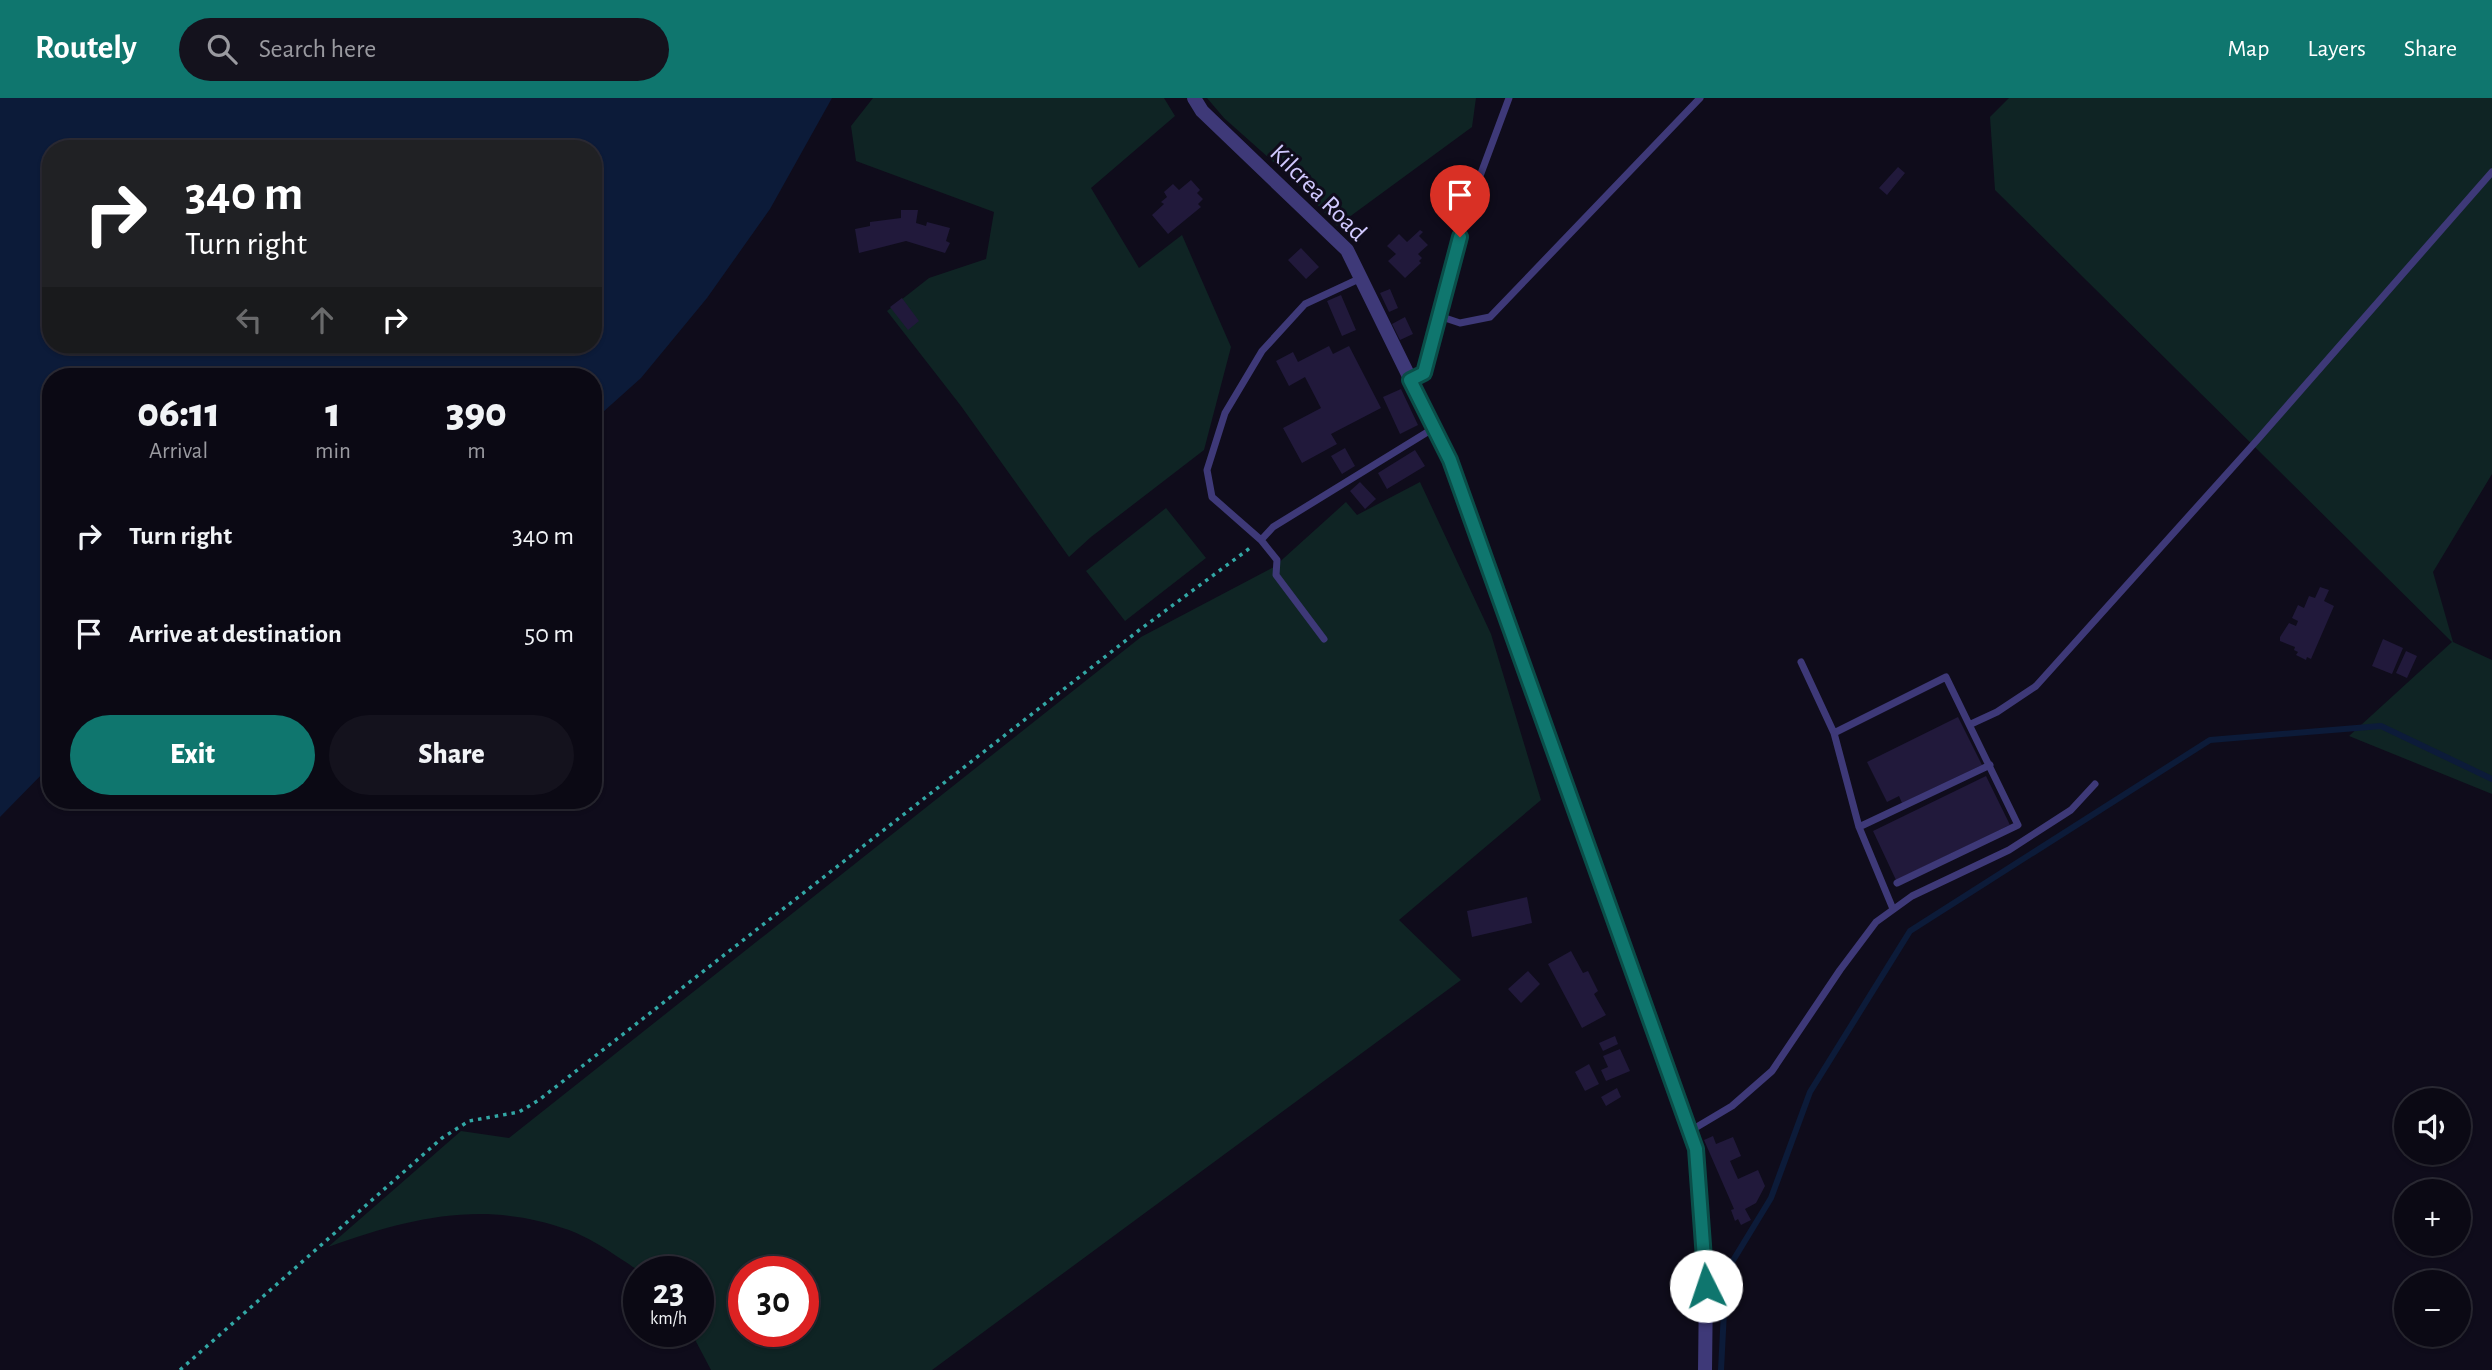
<!DOCTYPE html>
<html lang="en">
<head>
<meta charset="utf-8">
<style>
	body { margin:0; font-family:"Alegreya Sans",sans-serif; background:#14121d; color:#f1f3f6; height:100vh; display:flex; flex-direction:column; font-size:26px; white-space:nowrap }
	* { box-sizing:border-box; margin:0 }
	p { font-size:23px; color:#9a9aa0 }
	.icon { flex:none; width:38px; height:38px; fill:none; stroke:currentColor; stroke-width:2; stroke-linecap:round; stroke-linejoin:round }
	.map { position:relative; flex:1; overflow:hidden }
	.drawer { position:absolute; left:42px; top:270px; width:560px; height:441px; display:flex; flex-direction:column; background:#0b0914; border-radius:28px; box-shadow:0 2px 5px #0004,0 0 0 2px #2b2a34 }
	.drawer>* { flex:none }
	.top-card { position:absolute; left:42px; top:42px; width:560px; height:214px; border-radius:28px; box-shadow:0 2px 5px #0004,0 0 0 2px #2b2a34; background:#202124; color:#fff; overflow:hidden }
	.fabs { position:absolute; left:2394px; top:990px; display:grid; gap:14px }
	.fabs a { display:grid; place-items:center; width:77px; height:77px; border-radius:50%; background:#0b0914; box-shadow:0 2px 5px #0004,0 0 0 2px #2b2a34; font-size:35px }
	.speed { position:absolute; left:623px; top:1158px; display:flex; gap:14px; font-size:35px; font-weight:700; text-align:center }
	.speed>* { display:grid; place-content:center; width:91px; height:91px; border-radius:50%; background:#0b0914; box-shadow:0 2px 5px #0004,0 0 0 2px #2b2a34; line-height:1 }
	.speed small { font-size:18px; font-weight:400 }
	.speed .limit { border:10px solid #d22; background:#fff; color:#111 }
	.pin { position:absolute; display:grid; place-items:center; width:60px; height:60px; color:#fff; margin:-72px -30px; border-radius:50% 50% 50% 0; rotate:-45deg; box-shadow:0 0 7px #0007 }
	.pin .icon { rotate:45deg }
	.me { position:absolute; width:77px; margin:-38px; rotate:356deg; stroke-linejoin:round; filter:drop-shadow(0 0 5px #0008) }
	.turn { display:flex; align-items:center; gap:24px; height:147px; padding:0 28px; font-size:32px }
	.turn .icon { width:91px; height:91px; stroke-width:2.5 }
	.turn b { display:block; font-size:49px; line-height:60px }
	.lanes { display:flex; align-items:center; height:66px; padding:0 28px; background:#0003; justify-content:center; gap:35px; direction:ltr }
	.lanes .off { opacity:.35 }
	.eta { display:flex; justify-content:space-evenly; align-items:center; height:119px; text-align:center }
	.eta b { font-size:42px; font-weight:800; line-height:49px }
	.button { display:flex; gap:14px; margin-top:auto; padding:14px 28px }
	.button a { flex:1; height:80px; border-radius:42px; background:#0f766e; color:#fff; font-size:28px; font-weight:800; line-height:80px; text-align:center }
	.button a+a { background:#14121d; color:#f1f3f6 }
	ul { padding:0; list-style:none }
	li { display:flex; align-items:center; gap:21px; height:98px; padding:0 28px }
	li div { flex:1 }
	li b { display:block; font-size:26px }
	li em { font-style:normal }
	header { display:flex; align-items:center; gap:42px; box-sizing:border-box; height:98px; padding:0 35px; background:#0f766e; color:#fff }
	header strong { font-size:33px }
	nav { display:flex; gap:38px; margin-inline-start:auto; font-size:24px }
	.search { width:490px; height:63px; background:#14121d; display:flex; align-items:center; gap:18px; box-sizing:border-box; padding:0 24px; border-radius:38px; color:#9a9aa0; font-size:26px }
	.map>svg:first-child { display:block }
</style>
</head>
<body>
<header>
<strong>Routely</strong>
<div class="search"><svg class="icon" aria-label="search" viewBox="0 0 24 24"><circle cx="10" cy="10" r="6"/><path d="M15 15l6 6"/></svg>Search here</div>
<nav><a>Map</a><a>Layers</a><a>Share</a></nav>
</header>
<div class="map">
<svg width="2492" height="1272" viewBox="0 0 2492 1272">
	<rect width="100%" height="100%" fill="#0f0c1b"/>
	<path fill="#0f2424" fill-rule="evenodd" d="M873 0H1164L1175 18 1091 90 1139 170 1182 137 1231 249 1204 352 1091 439 1069 459 961 308 887 213 929 180 986 161 994 114 856 63 851 28Z
		M1207 0H1476L1472 29 1337 128 1298 86 1224 20Z
		M2009 0H2492V376L2433 474 2453 544 2492 562V696L2349 638 2452 544 1995 92 1990 19Z
		M1420 384 1491 536 1541 702 1399 822 1461 882 932 1272H711L691 1234H698V1174C682 1174 661 1178 644 1174 637 1173 628 1165 621 1161 605 1150 587 1139 569 1132 483 1101 410 1120 328 1149L461 1033 509 1040 1141 539 1274 469 1346 404 1357 417ZM744 1174H803V1234H744Z
		M1166 410 1206 460 1125 523 1086 473Z"/>
	<path fill="#0c1b39" fill-rule="evenodd" d="M0 0H832L770 111 707 200 641 280 593 323V278H51V667L0 719ZM51 51H593V247H51Z"/>
	<g fill="none" stroke-linecap="round" stroke-linejoin="round">
		<path stroke="#0c1b39" stroke-width="6" d="M1707 1187 1726 1174 1771 1100 1810 994 1910 833 2210 642 2381 628 2492 681
			M1721 1272 1726 1174"/>
	</g>
	<path fill="#21193b" d="M1898 69 1905 75 1887 97 1879 90Z
		M1191 82 1200 92 1197 95 1203 101 1198 106 1201 109 1168 136 1152 117 1164 106 1161 104 1167 99 1164 94 1173 86 1179 92Z
		M901 112H918L916 125 926 128 927 124 950 130 946 143 950 145 945 155 906 143 859 155 855 131 870 128V124L901 120Z
		M1420 132 1423 134 1419 138 1428 147 1418 156 1422 160 1419 163 1421 165 1405 180 1388 163 1396 156 1387 148 1399 136 1407 144Z
		M1301 150 1319 169 1306 181 1288 162Z
		M1390 191 1398 210 1389 214 1380 195Z
		M1341 197 1356 232 1342 238 1327 203Z
		M902 200 919 223 908 232 890 209Z
		M1405 219 1413 236 1400 242 1392 226Z
		M1329 248 1333 256 1349 248 1381 310 1331 336 1337 346 1302 365 1283 330 1321 310 1305 279 1289 288 1276 263 1293 254 1298 264Z
		M1401 291 1418 327 1400 336 1383 299Z
		M1345 350 1355 368 1342 376 1331 358Z
		M1415 352 1425 368 1387 391 1378 375Z
		M1360 384 1376 401 1365 411 1350 393Z
		M2320 489 2329 492 2324 503 2334 508 2311 561 2307 559 2306 562 2296 557 2298 554 2294 552 2295 549 2280 543V539L2289 525 2296 528 2298 523 2292 520 2298 507 2304 510 2309 498 2315 500Z
		M2383 541 2403 550 2392 576 2372 568Z
		M2406 553 2417 558 2407 580 2396 575Z
		M1958 619 1982 667 1902 705 1899 698 1887 704 1867 664Z
		M1986 678 2010 727 1896 782 1873 733Z
		M1527 799 1532 825 1472 839 1467 813Z
		M1571 853 1583 875 1588 873 1598 893 1594 896 1606 917 1582 930 1548 866Z
		M1528 873 1540 886 1521 905 1508 891Z
		M1615 938 1618 946 1603 953 1599 945Z
		M1620 951 1630 973 1606 983 1601 972 1608 969 1603 958Z
		M1589 966 1599 986 1585 993 1575 974Z
		M1617 990 1621 999 1606 1008 1601 999Z
		M1713 1038 1716 1046 1733 1039 1741 1058 1730 1063 1738 1081 1758 1072 1765 1088 1756 1105 1745 1111 1751 1122 1741 1127 1738 1121 1735 1123 1731 1112 1734 1111 1704 1042Z"/>
	<g fill="none" stroke-linecap="round" stroke-linejoin="round">
		<path stroke="#32a7a5" stroke-width="3.5" stroke-dasharray="3.5 5" stroke-linecap="butt" d="M180 1272 442 1040 469 1023 519 1014 539 1002 1138 533 1250 450"/>
		<path stroke="#3e3978" stroke-width="7" d="M1361 180 1305 206 1262 253 1225 315 1207 372 1212 399 1261 442 1273 429 1434 330
			M1439 218 1460 225 1490 219 1700 0
			M1410 282 1424 275 1467 113 1509 0
			M1261 442 1277 462 1276 477 1324 541
			M1801 564 1834 635 1859 729 1893 811
			M1971 626 1997 614 2036 588 2259 340 2492 74
			M1834 635 1946 579 2018 727 1897 785
			M1859 729 1990 667
			M1690 1033 1732 1008 1772 973 1840 872 1876 824 1912 798 2009 752 2071 712 2095 686"/>
		<path stroke="#3e3978" stroke-width="14" d="M1194 0 1202 13 1347 152 1450 362 1696 1051 1706 1188 1705 1272"/>
	</g>
	<g fill="none" stroke-linecap="round" stroke-linejoin="round">
		<g stroke="#0a4d48" stroke-width="18">
			<path id="route" d="M1460 139 1424 275 1410 282 1450 362 1696 1051 1706 1188"/>
		</g>
		<use href="#route" stroke="#0f766e" stroke-width="12"/>
	</g>
	<g text-anchor="middle" stroke-width="6" stroke-linejoin="round" paint-order="stroke">
		<g font-size="26" fill="#d0c8fd" stroke="#0f0c1b">
			<text transform="translate(1319 94) rotate(45)" y="9">Kilcrea Road</text>
		</g>
	</g>
</svg>
<div class="fabs">
<a><svg class="icon" aria-label="sound" viewBox="0 0 24 24"><path d="M4 9h4l5-4v14l-5-4H4zM17 9q2 3 0 6"/></svg></a>
<a>+</a>
<a>−</a>
</div>
<div class="speed"><div>23<small>km/h</small></div><div class="limit">30</div></div>
<div class="pin" style="left:1460px;top:139px;background:#d93025"><svg class="icon" aria-label="arrive" viewBox="0 0 24 24"><path d="M6 21V4h12l-3 4 3 4H6"/></svg></div>
<svg class="me" style="left:1706px;top:1188px" viewBox="-20 -20 40 40"><circle r="19" fill="#fff"/><path d="M0-13L10 11 0 6-10 11z" fill="#0f766e"/></svg>
<div class="top-card">
<div class="turn"><svg class="icon" aria-label="right" viewBox="0 0 24 24"><path d="M7 20v-9h11M14 6l5 5-5 5"/></svg><div><b>340 m</b>Turn right</div></div>
<div class="lanes"><svg class="icon off" aria-label="left" viewBox="0 0 24 24"><path d="M17 20v-9H6M10 6l-5 5 5 5"/></svg><svg class="icon off" aria-label="ahead" viewBox="0 0 24 24"><path d="M12 20V5M6 11l6-6 6 6"/></svg><svg class="icon" aria-label="right" viewBox="0 0 24 24"><path d="M7 20v-9h11M14 6l5 5-5 5"/></svg></div>
</div>
<section class="drawer">
<div class="eta">
<div><b>06:11</b><p>Arrival</p></div>
<div><b>1</b><p>min</p></div>
<div><b>390</b><p>m</p></div>
</div>
<ul>
<li><svg class="icon" aria-label="right" viewBox="0 0 24 24"><path d="M7 20v-9h11M14 6l5 5-5 5"/></svg><div><b>Turn right</b></div><em>340 m</em></li>
<li><svg class="icon" aria-label="arrive" viewBox="0 0 24 24"><path d="M6 21V4h12l-3 4 3 4H6"/></svg><div><b>Arrive at destination</b></div><em>50 m</em></li>
</ul>
<div class="button"><a>Exit</a><a>Share</a></div>
</section>
</div>
</body>
</html>
